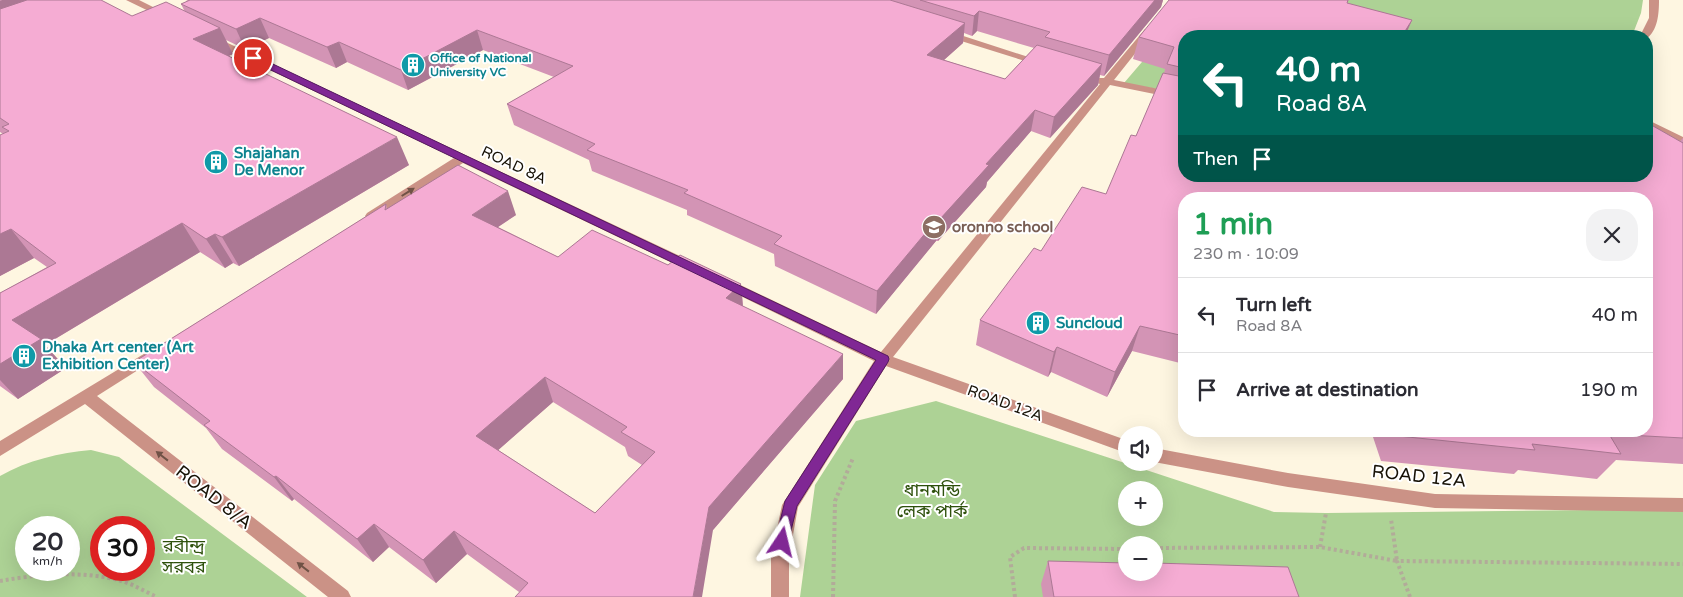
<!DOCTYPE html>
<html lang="en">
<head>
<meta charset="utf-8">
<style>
	body { margin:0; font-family:"Varela Round","Noto Sans Bengali",sans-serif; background:#f2f2f3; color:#2b2b33; height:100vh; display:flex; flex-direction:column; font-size:19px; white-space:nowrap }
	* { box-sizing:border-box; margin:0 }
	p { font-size:16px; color:#7c7c81 }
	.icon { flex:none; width:28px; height:28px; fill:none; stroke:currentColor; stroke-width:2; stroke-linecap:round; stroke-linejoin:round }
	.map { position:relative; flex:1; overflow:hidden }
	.drawer { position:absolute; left:1178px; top:192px; width:475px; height:245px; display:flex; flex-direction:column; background:#fff; border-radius:20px; box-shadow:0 5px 20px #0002 }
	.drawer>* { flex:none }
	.hud { position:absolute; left:1178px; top:30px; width:475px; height:152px; border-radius:20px; box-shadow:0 5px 20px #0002; background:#00695c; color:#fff; overflow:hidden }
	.controls { position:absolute; left:1118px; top:426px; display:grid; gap:10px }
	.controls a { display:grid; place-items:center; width:45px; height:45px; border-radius:50%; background:#fff; box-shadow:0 5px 20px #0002; font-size:25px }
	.speed { position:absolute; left:15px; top:516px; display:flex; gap:10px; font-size:25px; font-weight:700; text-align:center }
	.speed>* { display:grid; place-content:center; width:65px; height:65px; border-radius:50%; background:#fff; box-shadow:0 5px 20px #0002; line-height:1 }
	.speed small { font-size:12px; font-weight:400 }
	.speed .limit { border:8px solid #d22; background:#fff; color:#111 }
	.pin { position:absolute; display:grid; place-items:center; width:42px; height:42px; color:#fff; margin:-21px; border:2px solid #fff; border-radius:50%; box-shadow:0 1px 5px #0007 }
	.me { position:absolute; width:55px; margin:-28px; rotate:10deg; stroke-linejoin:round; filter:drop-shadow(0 0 4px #0008) }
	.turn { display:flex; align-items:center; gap:18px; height:105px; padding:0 15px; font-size:22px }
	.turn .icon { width:65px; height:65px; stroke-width:2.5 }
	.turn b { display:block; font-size:35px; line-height:42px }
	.then { display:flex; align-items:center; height:48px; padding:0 15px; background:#0003; gap:10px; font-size:19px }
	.round { display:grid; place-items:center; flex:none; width:52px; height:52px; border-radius:20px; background:#f2f2f3 }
	.summary { display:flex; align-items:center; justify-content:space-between; height:85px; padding:0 15px }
	h1 { font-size:30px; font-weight:700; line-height:38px; color:#1e9e55 }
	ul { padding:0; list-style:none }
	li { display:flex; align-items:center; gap:15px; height:75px; padding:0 15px; border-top:1px solid #e1e1e2 }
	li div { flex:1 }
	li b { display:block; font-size:19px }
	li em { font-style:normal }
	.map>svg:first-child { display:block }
</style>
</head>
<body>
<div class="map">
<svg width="1683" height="597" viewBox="0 0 1683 597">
	<rect width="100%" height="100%" fill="#fef6e1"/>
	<path fill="#add295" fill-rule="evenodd" d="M1195 0H1643L1641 13 1632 36H1184V94L1124 83Z
		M936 401 1274 512 1326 513 1683 509V597H800L815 485 856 421ZM1126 490H1154V518H1126ZM1126 545H1154V572H1126Z
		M91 450 119 457 307 597H0V476C28 460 59 453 91 450ZM26 528H69V570H26ZM101 528H144V570H101Z"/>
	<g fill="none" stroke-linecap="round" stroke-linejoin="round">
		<path stroke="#b2ab99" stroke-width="4" stroke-dasharray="3 3" stroke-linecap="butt" d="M1320 547 1326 513
			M1154 548 1320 547 1397 561 1391 519
			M0 581C39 574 87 570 125 582 136 586 146 592 157 597
			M833 597 835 501 853 458
			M1015 597 1010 557 1024 548 1126 549
			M1410 597 1397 561 1683 564"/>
		<path fill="#cb9286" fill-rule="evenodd" d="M126 0H139L171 16 163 18Z
			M1649 0H1659C1659 13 1658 31 1646 39V36H1640L1649 18Z
			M1145 29 1153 31 1114 80 1184 94V100L1110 85 893 357 1126 440V453L886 366 798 507 789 557V597H771V557L782 505 874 361 720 286 718 283 720 280H730L881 352 1100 84 1094 82V78H1104Z
			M942 31H948L1047 63 1042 66 1038 65 942 35Z
			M209 37H215L697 264 699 267 692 271 687 270 463 163 375 219H367L365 216 367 213 454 158 209 41Z
			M1646 119 1683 137V145L1646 127Z
			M152 349 157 350 159 354 157 358 97 396 348 591 351 597H328L85 404 0 456V441Z
			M1154 448 1288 473 1435 494 1683 498V512L1435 508 1288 487 1154 462Z"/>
	</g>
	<path fill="#d394b5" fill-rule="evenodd" d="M0 0 132 16 185 12 181 4 188 1 186 0H1163L1161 7 1104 76 1100 75 1098 85 1050 138 1031 131 987 182 986 187 938 241H936L876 314 775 266 774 254 687 215V210L592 171 589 160 514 125 507 104 554 77 483 50 408 90 347 62 336 68 269 38 245 49 226 40 233 54 229 56 409 165 239 266 233 263 225 268 200 252 45 345 66 368 18 399 0 386V293L47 267 34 258 0 276 3 134 0 132ZM977 31 1034 48 1005 79 944 60 963 43 964 33 972 36Z
		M1349 0 1347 3 1412 20 1405 36H1184V176L1680 141 1683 138V464L1616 460 1597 479 1518 470 1514 474 1381 461 1371 431H1646V199H1184V364L1132 351 1107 397 1051 372 1048 377 976 345 980 320 1041 251 1106 194 1136 136 1164 74 1165 69 1133 59 1139 37Z
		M386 204 387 208 516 215 498 227 558 257 668 265 741 284 743 306 843 379 713 530 519 592 467 554 436 583 389 547 373 562 294 499 292 501 222 449 206 428 154 387 134 362ZM553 402 625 447 628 456 642 465 595 513 498 450Z
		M1048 561 1299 597H1043L1041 584Z"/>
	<path fill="#ac7894" d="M2 0H40L0 33V1Z
		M1155 0H1163L1161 7 1104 76 1109 55Z
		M979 11 977 31 972 36 974 16Z
		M260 18 269 38 245 49 236 29Z
		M1412 20 1405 36H1402Z
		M965 23 963 43 926 76 927 55Z
		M220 28 233 54 207 66 193 39Z
		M477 30 483 50 408 90 401 70Z
		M339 42 347 62 336 68 327 47Z
		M1102 64 1098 85 1050 138 1054 117Z
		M1035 110 1031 131 987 182 986 187 938 241 940 219 986 164Z
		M397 137 409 165 239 266 222 237Z
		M508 191 516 215 480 239 472 215Z
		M938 218 936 241 876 314 877 291Z
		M182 223 200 252 45 345 66 368 18 399 0 380V364L12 320Z
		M11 229 34 258 0 276V234Z
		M215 234 233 263 225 268 206 239Z
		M741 284 743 308 726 298Z
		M1140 326 1132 351 1107 397 1115 372Z
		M1057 347 1051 372 1048 377 1054 352Z
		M843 354V379L713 530 702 597H693L709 507Z
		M545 377 553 402 487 460 476 436Z
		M276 476 294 499 292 501 274 477Z
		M374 524 389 547 373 562 357 539Z
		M454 531 467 554 436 583 423 560Z"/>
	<path fill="#f5acd3" stroke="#ac7894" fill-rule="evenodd" d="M27 0H101L132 16 166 2 220 28 193 39 397 137 222 237 215 234 206 239 182 223 12 320 41 339 0 364V293L56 263 11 229 0 234V135L9 131 2 127 9 124 0 118V9Z
		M190 0H890L965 23 927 55 1005 79 1037 45 1102 64 1054 117 1035 110 986 164 989 165 940 219 938 218 877 291 774 244 782 236 684 193 688 190 587 150 595 144 507 104 573 66 477 30 401 70 339 42 327 47 260 18 236 29 181 4Z
		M920 0H1155L1109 55 1045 37 1050 32 979 11 974 16Z
		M1169 0H1348L1347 3 1412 20 1402 36H1184V68L1167 64 1174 47 1139 37Z
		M1163 73 1184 77V176H1646V122L1683 143V142V438L1609 434 1621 454 1532 444 1535 450 1398 436 1396 431H1646V199H1184V336L1140 326 1115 372 1057 347 1054 352 980 320 1034 248 1041 251 1082 187 1106 194 1131 135 1136 136Z
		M458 165 508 191 472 215 558 257 592 230 668 265 680 255 741 284 726 298 843 354 709 507 693 597H515L528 583 454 531 423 560 374 524 357 539 276 476 274 477 204 425 210 421 134 362 386 204 385 210ZM545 377 627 427 621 432 655 452 595 513 476 436Z
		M1048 561 1126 563V572H1154V563L1288 567 1299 597H1054Z"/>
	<defs><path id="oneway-solid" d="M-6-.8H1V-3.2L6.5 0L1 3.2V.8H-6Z" transform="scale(1.25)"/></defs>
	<g fill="#705246">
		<use href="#oneway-solid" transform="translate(408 192) rotate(-32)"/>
		<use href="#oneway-solid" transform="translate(162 456) rotate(-142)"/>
		<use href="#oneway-solid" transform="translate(303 567) rotate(-142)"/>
	</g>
	<path fill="#802794" stroke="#531960" d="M250 56H256L888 356 889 359 888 362 797 506 787 547 782 549 777 547 775 542 785 501 876 360 250 60Z"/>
	<defs>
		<g id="building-disc" transform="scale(1.25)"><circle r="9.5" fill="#0f9aa8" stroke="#fff"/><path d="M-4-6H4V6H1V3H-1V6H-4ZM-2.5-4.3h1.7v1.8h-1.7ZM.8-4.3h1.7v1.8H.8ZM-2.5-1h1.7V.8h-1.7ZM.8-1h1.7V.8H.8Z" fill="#fff"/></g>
		<g id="school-disc" transform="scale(1.25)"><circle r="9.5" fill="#8d6e63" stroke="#fff"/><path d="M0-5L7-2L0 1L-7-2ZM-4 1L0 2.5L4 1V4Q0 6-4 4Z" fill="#fff"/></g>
	</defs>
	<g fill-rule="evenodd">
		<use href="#building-disc" x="413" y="65"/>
		<use href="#building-disc" x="216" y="162"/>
		<use href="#school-disc" x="934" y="227"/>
		<use href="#building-disc" x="1038" y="323"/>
		<use href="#building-disc" x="24" y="356"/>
	</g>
	<g text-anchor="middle" stroke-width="4" stroke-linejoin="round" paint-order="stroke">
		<g font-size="12" font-weight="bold" fill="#0d838f" stroke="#fff" text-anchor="start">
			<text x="430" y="62">Office of National<tspan x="430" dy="14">University VC</tspan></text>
		</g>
		<g font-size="15" font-weight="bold" fill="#0d838f" stroke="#fff" text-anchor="start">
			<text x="234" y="158">Shajahan<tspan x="234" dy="17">De Menor</tspan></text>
			<text x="1056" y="328">Suncloud</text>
			<text x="42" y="352">Dhaka Art center (Art<tspan x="42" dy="17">Exhibition Center)</tspan></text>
		</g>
		<g font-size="15" fill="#161105" stroke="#fff">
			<text transform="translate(514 165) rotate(25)" y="5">ROAD 8A</text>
			<text transform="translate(1005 403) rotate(20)" y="5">ROAD 12A</text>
		</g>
		<g font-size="15" font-weight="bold" fill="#785e54" stroke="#fff" text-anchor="start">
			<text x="952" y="232">oronno school</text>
		</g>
		<g font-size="18" fill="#161105" stroke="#fff">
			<text transform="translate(1419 476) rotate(6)" y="6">ROAD 12A</text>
			<text transform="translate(214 497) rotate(38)" y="6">ROAD 8/A</text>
		</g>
		<g font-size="18" fill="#2e510c" stroke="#fff">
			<text x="932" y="496">ধানমন্ডি<tspan x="932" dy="21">লেক পার্ক</tspan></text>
			<text x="184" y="552">রবীন্দ্র<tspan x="184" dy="21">সরবর</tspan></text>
		</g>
	</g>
</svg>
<div class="controls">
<a><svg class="icon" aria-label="sound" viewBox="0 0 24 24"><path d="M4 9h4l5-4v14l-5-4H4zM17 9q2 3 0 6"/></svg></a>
<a>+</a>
<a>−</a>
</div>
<div class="speed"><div>20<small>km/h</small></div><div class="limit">30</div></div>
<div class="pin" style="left:253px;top:58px;background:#d93025"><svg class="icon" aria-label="arrive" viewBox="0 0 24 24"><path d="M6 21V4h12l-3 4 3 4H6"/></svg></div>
<svg class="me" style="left:782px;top:542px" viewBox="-20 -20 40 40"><path d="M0-17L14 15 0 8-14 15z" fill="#802794" stroke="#fff" stroke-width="4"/></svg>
<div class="hud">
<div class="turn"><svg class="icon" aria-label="left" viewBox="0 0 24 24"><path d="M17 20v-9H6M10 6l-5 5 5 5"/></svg><div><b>40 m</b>Road 8A</div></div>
<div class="then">Then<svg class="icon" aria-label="arrive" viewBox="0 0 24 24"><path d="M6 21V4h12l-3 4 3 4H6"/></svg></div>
</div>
<section class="drawer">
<div class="summary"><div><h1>1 min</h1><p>230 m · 10:09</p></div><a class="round"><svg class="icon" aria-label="close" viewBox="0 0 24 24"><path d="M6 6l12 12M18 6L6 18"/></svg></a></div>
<ul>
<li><svg class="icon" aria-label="left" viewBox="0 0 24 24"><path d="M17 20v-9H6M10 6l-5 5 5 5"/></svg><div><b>Turn left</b><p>Road 8A</p></div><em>40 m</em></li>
<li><svg class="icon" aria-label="arrive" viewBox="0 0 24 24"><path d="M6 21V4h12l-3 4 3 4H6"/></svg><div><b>Arrive at destination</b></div><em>190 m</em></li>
</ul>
</section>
</div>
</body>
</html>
